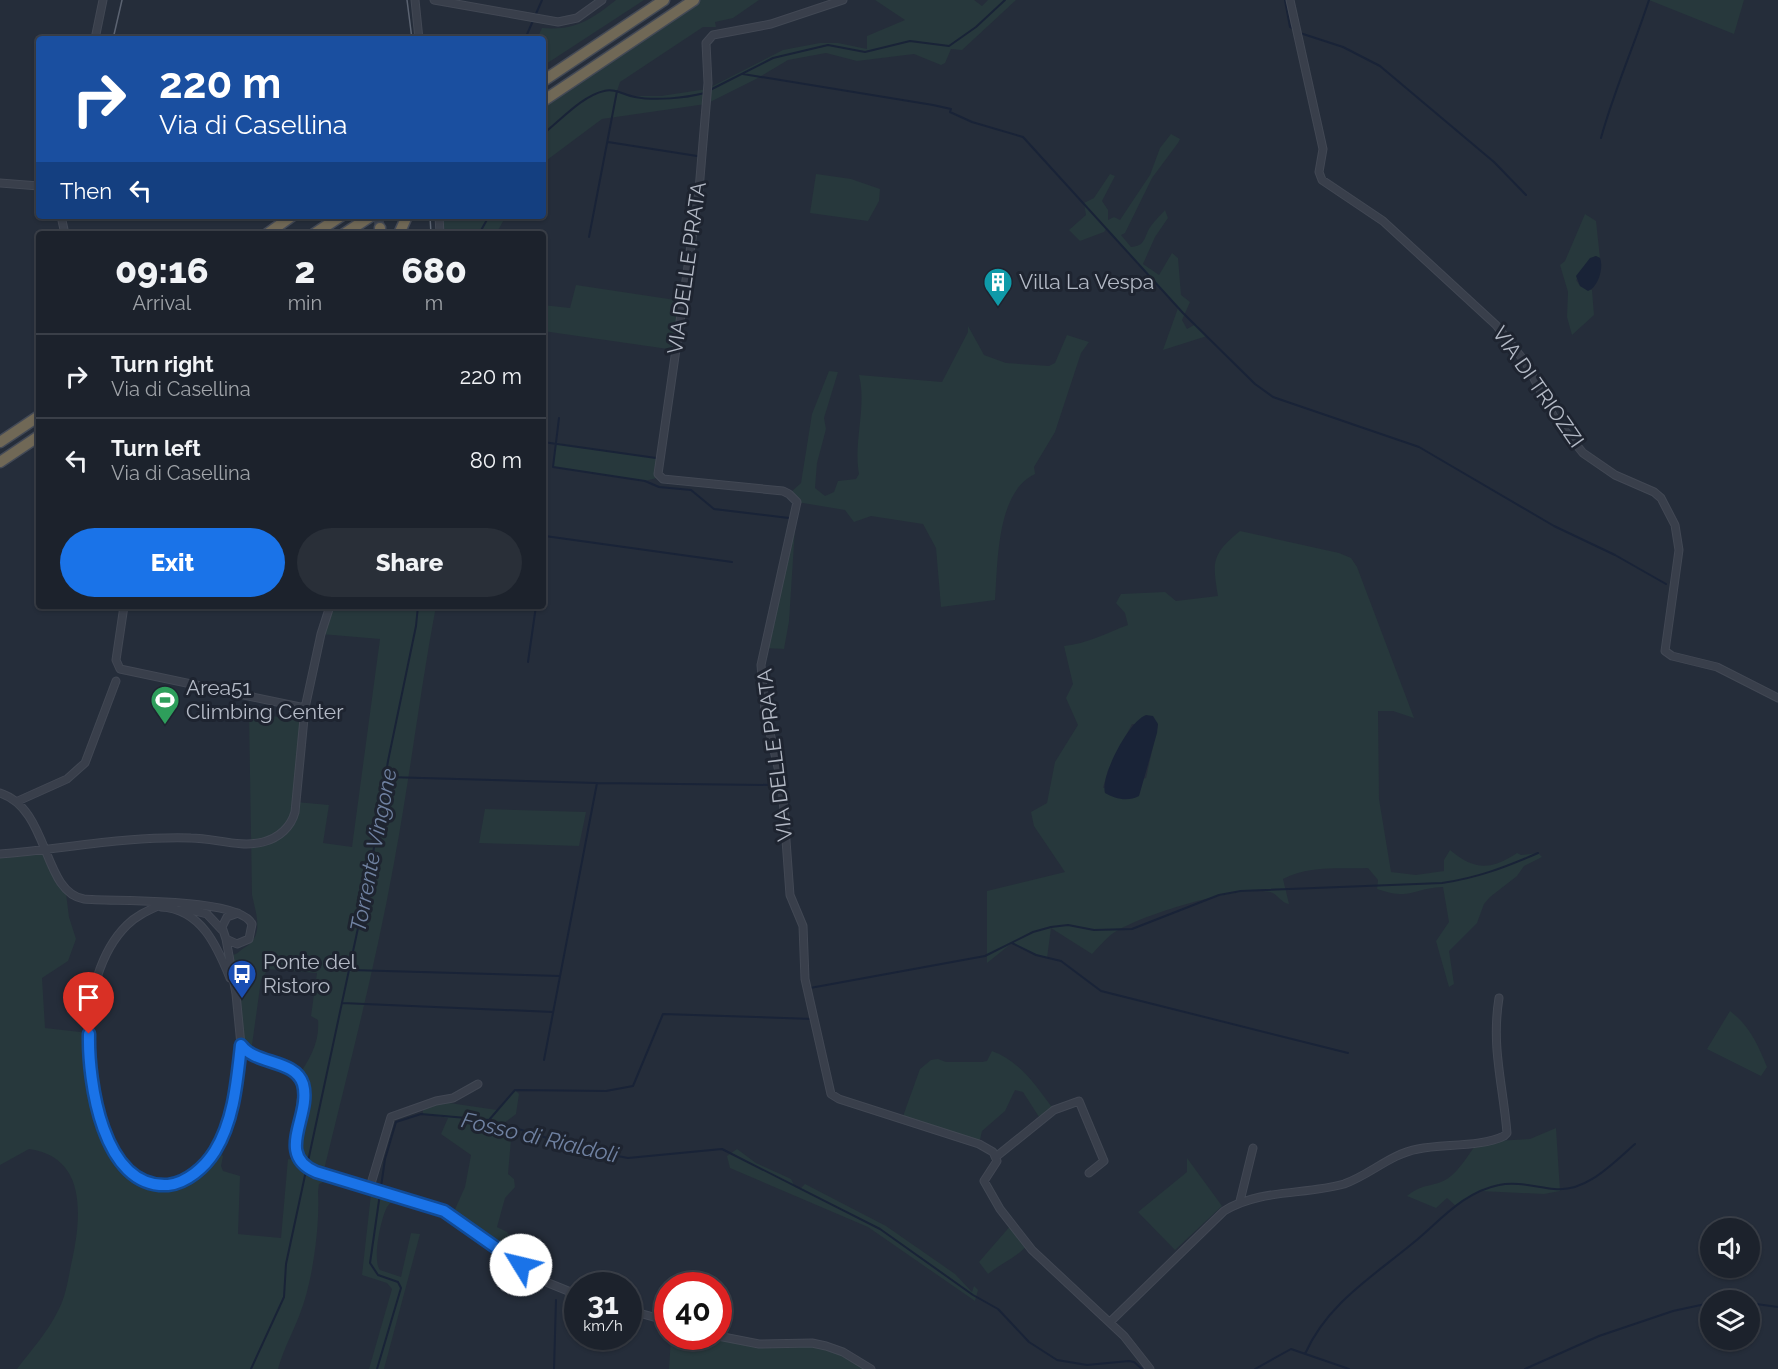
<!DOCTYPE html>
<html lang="en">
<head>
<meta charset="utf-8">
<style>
	body { margin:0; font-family:Raleway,sans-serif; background:#292f38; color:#f1f3f6; height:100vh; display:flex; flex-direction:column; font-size:22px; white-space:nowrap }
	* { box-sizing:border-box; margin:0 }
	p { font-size:20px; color:#a0a4a9 }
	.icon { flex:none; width:33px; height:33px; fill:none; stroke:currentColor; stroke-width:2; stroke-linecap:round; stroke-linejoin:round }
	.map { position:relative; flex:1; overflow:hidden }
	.sheet { position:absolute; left:36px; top:231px; width:510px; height:378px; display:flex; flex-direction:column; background:#1c222c; border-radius:6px; box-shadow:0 2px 4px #0004,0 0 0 2px #3a3f48 }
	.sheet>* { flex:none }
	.guide { position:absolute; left:36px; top:36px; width:510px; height:183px; border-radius:6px; box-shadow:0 2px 4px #0004,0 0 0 2px #3a3f48; background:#1a4fa0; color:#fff; overflow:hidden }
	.buttons { position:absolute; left:1700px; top:1218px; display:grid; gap:12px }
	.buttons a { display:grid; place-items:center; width:60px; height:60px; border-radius:50%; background:#1c222c; box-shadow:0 2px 4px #0004,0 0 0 2px #3a3f48; font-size:30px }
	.speed { position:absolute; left:564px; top:1272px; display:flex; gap:12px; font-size:30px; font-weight:700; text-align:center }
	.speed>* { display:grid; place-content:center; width:78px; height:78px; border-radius:50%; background:#1c222c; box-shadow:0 2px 4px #0004,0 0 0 2px #3a3f48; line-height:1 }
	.speed small { font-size:15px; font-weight:400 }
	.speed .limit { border:9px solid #d22; background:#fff; color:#111 }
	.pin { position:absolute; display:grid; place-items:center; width:51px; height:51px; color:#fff; margin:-62px -26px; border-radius:50% 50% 50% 0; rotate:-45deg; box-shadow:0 0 6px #0007 }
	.pin .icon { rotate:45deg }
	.me { position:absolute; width:66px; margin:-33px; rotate:306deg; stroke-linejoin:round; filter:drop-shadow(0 0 4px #0008) }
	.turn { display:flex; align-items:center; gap:21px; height:126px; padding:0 24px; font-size:27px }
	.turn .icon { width:78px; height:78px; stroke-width:2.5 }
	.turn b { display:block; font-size:42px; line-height:51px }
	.then { display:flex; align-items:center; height:57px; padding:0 24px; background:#0003; gap:12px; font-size:22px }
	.eta { display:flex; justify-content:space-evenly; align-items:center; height:102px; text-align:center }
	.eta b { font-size:36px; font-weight:800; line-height:42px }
	.primary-button { display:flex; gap:12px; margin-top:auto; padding:12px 24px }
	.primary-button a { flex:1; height:69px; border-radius:36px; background:#1a73e8; color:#fff; font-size:24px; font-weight:800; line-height:69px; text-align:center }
	.primary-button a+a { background:#292f38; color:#f1f3f6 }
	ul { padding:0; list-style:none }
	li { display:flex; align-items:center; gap:18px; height:84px; padding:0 24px; border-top:2px solid #3a3f48 }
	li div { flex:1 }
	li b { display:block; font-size:22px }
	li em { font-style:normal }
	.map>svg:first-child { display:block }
</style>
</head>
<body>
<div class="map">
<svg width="1778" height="1369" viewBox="0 0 1778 1369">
	<rect width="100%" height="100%" fill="#252d3a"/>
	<path fill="#27383c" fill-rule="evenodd" d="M616 0H644L543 66V39H537L542 28C574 31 591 20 616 0Z
		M694 0H759L733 18 715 22 716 27H703L620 82 617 91 628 96H661L707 89 783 50 820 43H838L867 49V36L905 20 875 0H974L982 6 988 0H1016L962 50 951 49 945 63 941 65 914 54 857 61 826 53 788 60 756 79 706 104 602 119 543 163V101Z
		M1649 0H1744L1734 34Z
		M1171 134 1180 139 1178 143 1152 178 1125 233 1121 235 1131 247C1145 246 1144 238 1149 229 1153 222 1160 216 1165 210L1168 218 1155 237 1143 264 1159 275 1172 253 1178 258 1181 295 1190 302 1182 320 1187 329 1196 324 1207 336 1163 350 1178 308 1107 228 1104 232 1080 241 1069 230 1086 215 1084 203 1094 198 1110 174 1115 176 1102 201 1108 210V220L1114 217 1120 220 1150 175 1160 148Z
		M816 174 851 179 880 189 879 201 868 221 810 213Z
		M1585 214 1596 221 1600 258 1595 256 1576 280 1580 286 1592 290 1594 315 1572 335 1567 317 1568 292 1560 265 1565 261Z
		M439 216H506L496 234H440Z
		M576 285 682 301 675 350 543 331V305L570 308Z
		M968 326 984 355 1006 363 1049 366 1055 363 1067 335 1089 342 1081 353 1055 432 1034 467 1035 474C996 492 998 564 995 600L941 607 936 548 923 524 871 516 854 522 845 510 797 502 789 494 801 483 812 414 829 371 838 372 824 418 826 429 817 463 815 488 825 496 834 492 838 481 856 479 859 474C853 442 867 407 859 375L942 382 968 332Z
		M556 443 656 458 659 459 660 477 645 481 553 467Z
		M796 513 789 621 784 649 765 648Z
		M1240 531 1339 553 1351 558 1357 567 1414 718 1393 711H1378L1379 799 1391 872 1416 875 1444 871V860L1450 850C1475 871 1491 870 1517 853L1521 855 1538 853 1542 857 1524 866 1517 876 1490 897 1484 904 1477 923 1449 951 1454 984 1449 987 1436 941 1449 922 1443 887C1412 888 1412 901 1377 889L1378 880 1368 868C1340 869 1308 865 1283 879L1289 904C1281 903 1278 894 1270 892 1239 885 1143 914 1115 932 1107 937 1099 947 1092 954L1051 928 1047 958 1027 951 1012 943 987 963V891L1065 872 1034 826 1031 812 1047 803 1055 762 1078 725 1066 698 1073 684 1064 646C1087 644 1106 633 1128 625L1125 613 1116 603 1121 594 1165 592 1176 601 1218 596C1212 561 1212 554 1240 531ZM1132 724H1158L1146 778 1103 788 1108 770Z
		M330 606H436C420 691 410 777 394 863 375 968 348 1071 323 1174L395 1195C393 1201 391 1202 387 1207 381 1218 372 1260 380 1270L401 1277 411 1233 420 1234 384 1369H369L392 1289 387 1283 362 1275 371 1194 325 1181 319 1184 318 1192C320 1224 313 1278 302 1308 295 1329 284 1347 278 1369H17C32 1349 48 1332 59 1309 66 1295 68 1280 71 1265 81 1221 89 1157 29 1149L0 1165V854L47 849 66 893 69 917 76 939 68 961 42 978 45 1028 89 1033V1048L100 1120 131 1172 165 1185 191 1176 216 1150 223 1156 221 1166 223 1171 240 1176 238 1234 281 1238 288 1159 297 1160 303 1102 298 1076C310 1059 320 1041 318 1020L311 1016 317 973 268 969 261 980 252 1045 253 1052 243 1048 232 974V955C238 954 239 951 244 948 265 936 256 914 252 895L249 714 303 719 296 802 329 805 323 843 352 847 380 639 321 634Z
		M485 809 586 812 579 846 479 843Z
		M1730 1011C1750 1026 1758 1045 1767 1067L1761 1076 1707 1049Z
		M992 1051C1020 1061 1037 1087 1054 1110L1041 1120 1023 1092 1015 1090 1005 1111 982 1131 979 1144 902 1119 920 1069 931 1060 938 1059 946 1062H982L987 1061Z
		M515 1090 519 1094 516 1114 503 1124 512 1128 508 1174 514 1179 515 1187 505 1198 497 1227 507 1232 522 1252 517 1262 452 1216 465 1187 471 1155 441 1134 448 1118 423 1114V1105L436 1101 497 1110Z
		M1556 1128 1560 1191 1544 1194 1480 1191 1456 1206 1447 1198 1436 1208 1407 1196C1425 1182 1431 1188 1447 1179 1459 1172 1469 1153 1478 1142L1530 1139Z
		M737 1149 756 1163 791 1179 795 1187 800 1189 805 1184 886 1226 955 1274 972 1292 974 1286 978 1290 975 1301 868 1227 730 1168 727 1156Z
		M1187 1158 1222 1206 1175 1250 1138 1212 1187 1172Z
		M1012 1224 1028 1244C1017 1258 1001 1263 988 1274L979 1262Z
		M718 1336 745 1343 826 1346 871 1369H669L671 1337Z"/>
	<path fill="#192337" d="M1596 256 1600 258C1604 268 1598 287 1588 291L1580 286 1576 276 1590 258Z
		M1146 715 1153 716 1158 724 1157 733 1139 796C1128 802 1115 799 1105 793 1100 776 1129 721 1146 715Z"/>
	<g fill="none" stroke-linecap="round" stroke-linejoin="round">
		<path stroke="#192337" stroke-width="2" d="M1285 0 1290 27 1295 30
			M1300 33 1343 47 1380 66 1494 162 1526 195
			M525 39 542 0
			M743 74 933 105 951 109 950 112 972 122 1023 137 1183 313 1255 384 1273 397 1419 447 1554 526 1615 555 1666 584
			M710 90 773 58 828 45 865 52 910 41 949 46 976 27 1005 0
			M543 134C561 120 582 96 604 91 615 88 624 95 635 97 655 101 685 98 705 93
			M1601 138C1614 91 1634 46 1649 0
			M608 142 697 156
			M479 234 489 216
			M589 237 617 91
			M559 418 553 467 645 481 659 487 691 490 714 509 789 518
			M543 442 656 458
			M543 512 547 513 543 551
			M545 536 732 562
			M528 662 536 606
			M387 777 597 783 774 785
			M1012 943 1036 955 1061 961 1101 991 1348 1053
			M350 970 560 976
			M811 990 810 988 985 956 1033 932 1051 927 1068 925 1094 930 1132 929 1219 895 1241 891 1442 883C1477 878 1506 867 1538 853
			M342 1003 553 1012
			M544 1060 597 783
			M489 1120 515 1090 606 1091 633 1086 663 1014 813 1019
			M1749 1303 1778 1307
			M1305 1354C1327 1304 1372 1277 1413 1243 1440 1221 1463 1192 1499 1185 1516 1181 1536 1187 1554 1189 1586 1193 1613 1163 1635 1144
			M251 1369 284 1297 286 1264 370 872 388 761 416 626 418 606
			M377 1369 401 1288 398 1282 378 1275 370 1263 385 1159 396 1122 421 1114 489 1120 586 1150 628 1158 722 1149 880 1229 973 1295 998 1309 1029 1342 1057 1360 1087 1365 1129 1361 1134 1362 1142 1369
			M554 1369 556 1300
			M1255 1369 1291 1349 1349 1369
			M1525 1369 1599 1336 1673 1311 1710 1303"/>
		<path stroke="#3a424f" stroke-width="10" stroke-dasharray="10 5" stroke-linecap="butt" d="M378 216 380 228"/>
		<g stroke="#424854" stroke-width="9">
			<path id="minor" d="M415 0 419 39
				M434 0 558 22 577 18 602 0
				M843 0 771 24 713 35 706 43 708 83 699 190 658 474 663 479 783 491 789 494 797 502 761 665 765 711 782 785 790 895 803 926 805 979 831 1094 839 1099 979 1144 993 1152 997 1161 984 1181 1000 1209 1032 1250 1124 1336 1150 1369
				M1290 0 1323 149 1319 172 1322 180 1383 221 1496 325 1526 363 1554 417 1583 453 1615 475 1654 492 1661 498 1675 525 1679 550 1665 651 1672 656 1717 667 1778 698
				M95 39 103 0
				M0 183 39 186
				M61 216 65 234
				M439 216 440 234
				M124 606 116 660 120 669 305 708
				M0 793C50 809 42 892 84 899 114 902 239 897 252 924L249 939 237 944 226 939 222 927 227 917 238 913
				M18 801 67 779 85 763 116 681
				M0 854C63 849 127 836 191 838 214 838 240 848 263 842 279 838 291 827 295 812L305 708 321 634 330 606
				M158 906C147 911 136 916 127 925 73 978 78 1108 124 1164 135 1177 151 1186 168 1185 227 1180 236 1089 241 1045
				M161 907C201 909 217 946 230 978
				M183 908 207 914 222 930
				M226 939 236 994 241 1045C257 1066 292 1059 303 1085L295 1152 300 1162 316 1172 444 1211 541 1280 578 1295
				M997 1156 1054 1110 1079 1101 1104 1161 1089 1173
				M370 1187 391 1117 436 1101 453 1098 478 1084
				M1240 1201 1253 1148
				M628 1310 668 1321
				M1110 1322 1224 1211C1259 1189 1305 1195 1344 1184 1370 1175 1390 1154 1418 1149 1443 1144 1482 1147 1504 1136L1507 1133C1503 1084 1491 1047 1499 998
				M718 1336 759 1344 812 1343 826 1346 843 1352 871 1369"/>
		</g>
		<g stroke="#444a56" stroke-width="13">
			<path id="highway" d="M543 81 664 0
				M543 101 694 0
				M380 228V234
				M267 234 292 216
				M314 234 341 216
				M344 234 371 216
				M399 234 407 216
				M0 442 39 416
				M0 462 39 436"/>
		</g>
		<use href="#minor" stroke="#393f4b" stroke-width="7"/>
		<use href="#highway" stroke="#706856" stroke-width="10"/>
		<path stroke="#5b6371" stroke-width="1.5" d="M407 0 412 39
			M113 39 122 0
			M430 216 431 234"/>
	</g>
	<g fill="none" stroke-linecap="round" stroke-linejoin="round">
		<g stroke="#114b97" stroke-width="15">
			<path id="route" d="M89 1034C88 1080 102 1189 168 1185 187 1183 205 1167 215 1151 234 1120 237 1081 241 1045 255 1065 295 1059 303 1084 312 1116 274 1154 316 1172L444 1211 521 1265"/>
		</g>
		<use href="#route" stroke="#1a73e8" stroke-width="10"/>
	</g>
	<defs>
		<g id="building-pin" transform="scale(1.5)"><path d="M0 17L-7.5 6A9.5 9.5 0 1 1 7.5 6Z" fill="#0f9aa8" stroke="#1e2430"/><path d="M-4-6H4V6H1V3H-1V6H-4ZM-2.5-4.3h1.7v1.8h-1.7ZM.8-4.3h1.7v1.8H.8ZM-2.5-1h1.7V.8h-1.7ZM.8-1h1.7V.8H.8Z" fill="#fff"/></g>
		<g id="stadium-pin" transform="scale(1.5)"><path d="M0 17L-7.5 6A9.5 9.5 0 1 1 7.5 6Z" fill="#2e9e5b" stroke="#1e2430"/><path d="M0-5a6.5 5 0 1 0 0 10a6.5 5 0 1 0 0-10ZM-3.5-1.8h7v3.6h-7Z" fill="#fff"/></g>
		<g id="bus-pin" transform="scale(1.5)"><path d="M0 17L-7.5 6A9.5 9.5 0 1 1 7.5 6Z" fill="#1a4fb4" stroke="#1e2430"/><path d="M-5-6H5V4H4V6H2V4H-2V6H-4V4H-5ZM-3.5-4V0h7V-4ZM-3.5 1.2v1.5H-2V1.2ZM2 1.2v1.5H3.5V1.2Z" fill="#fff"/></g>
	</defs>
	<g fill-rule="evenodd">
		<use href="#building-pin" x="998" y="282"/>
		<use href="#stadium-pin" x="165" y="700"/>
		<use href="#bus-pin" x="242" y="974"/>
	</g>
	<g text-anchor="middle" stroke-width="6" stroke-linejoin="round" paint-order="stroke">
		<g font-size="21" fill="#b4bac6" stroke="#1e2430">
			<text transform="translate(687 268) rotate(-82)" y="7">VIA DELLE PRATA</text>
			<text transform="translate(1538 387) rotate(55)" y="7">VIA DI TRIOZZI</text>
			<text transform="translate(775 755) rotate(-97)" y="7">VIA DELLE PRATA</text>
		</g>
		<g font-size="21" fill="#b4bac6" stroke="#1e2430" text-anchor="start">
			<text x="1019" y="289">Villa La Vespa</text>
			<text x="186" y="695">Area51<tspan x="186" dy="24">Climbing Center</tspan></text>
			<text x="263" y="969">Ponte del<tspan x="263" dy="24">Ristoro</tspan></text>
		</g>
		<g font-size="22" font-style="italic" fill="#7082a2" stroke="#1e2430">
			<text transform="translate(373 850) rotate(-79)" y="8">Torrente Vingone</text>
			<text transform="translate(540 1137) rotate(13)" y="8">Fosso di Rialdoli</text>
		</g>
	</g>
</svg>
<div class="buttons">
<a><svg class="icon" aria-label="sound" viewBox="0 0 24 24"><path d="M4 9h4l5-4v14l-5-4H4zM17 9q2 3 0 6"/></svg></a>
<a><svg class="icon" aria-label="layers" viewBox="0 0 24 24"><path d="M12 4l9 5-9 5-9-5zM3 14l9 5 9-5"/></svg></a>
</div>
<div class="speed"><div>31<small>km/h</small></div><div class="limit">40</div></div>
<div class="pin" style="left:89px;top:1034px;background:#d93025"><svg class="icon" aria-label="arrive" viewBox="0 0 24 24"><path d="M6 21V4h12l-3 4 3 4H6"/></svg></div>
<svg class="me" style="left:521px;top:1265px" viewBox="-20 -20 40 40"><circle r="19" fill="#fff"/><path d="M0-13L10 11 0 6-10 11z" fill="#1a73e8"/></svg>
<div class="guide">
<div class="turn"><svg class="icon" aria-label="right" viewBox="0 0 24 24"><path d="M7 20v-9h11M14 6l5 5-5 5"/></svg><div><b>220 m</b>Via di Casellina</div></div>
<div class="then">Then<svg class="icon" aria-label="left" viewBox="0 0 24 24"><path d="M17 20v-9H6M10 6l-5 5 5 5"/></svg></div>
</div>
<section class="sheet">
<div class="eta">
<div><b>09:16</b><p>Arrival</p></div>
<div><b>2</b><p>min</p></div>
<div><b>680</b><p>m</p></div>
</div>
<ul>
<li><svg class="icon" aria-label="right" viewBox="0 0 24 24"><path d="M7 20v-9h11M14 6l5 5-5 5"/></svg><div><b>Turn right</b><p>Via di Casellina</p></div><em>220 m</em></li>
<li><svg class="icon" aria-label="left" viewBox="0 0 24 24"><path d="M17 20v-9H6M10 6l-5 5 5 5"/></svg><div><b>Turn left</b><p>Via di Casellina</p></div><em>80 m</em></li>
</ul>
<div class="primary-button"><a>Exit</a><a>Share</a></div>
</section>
</div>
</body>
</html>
